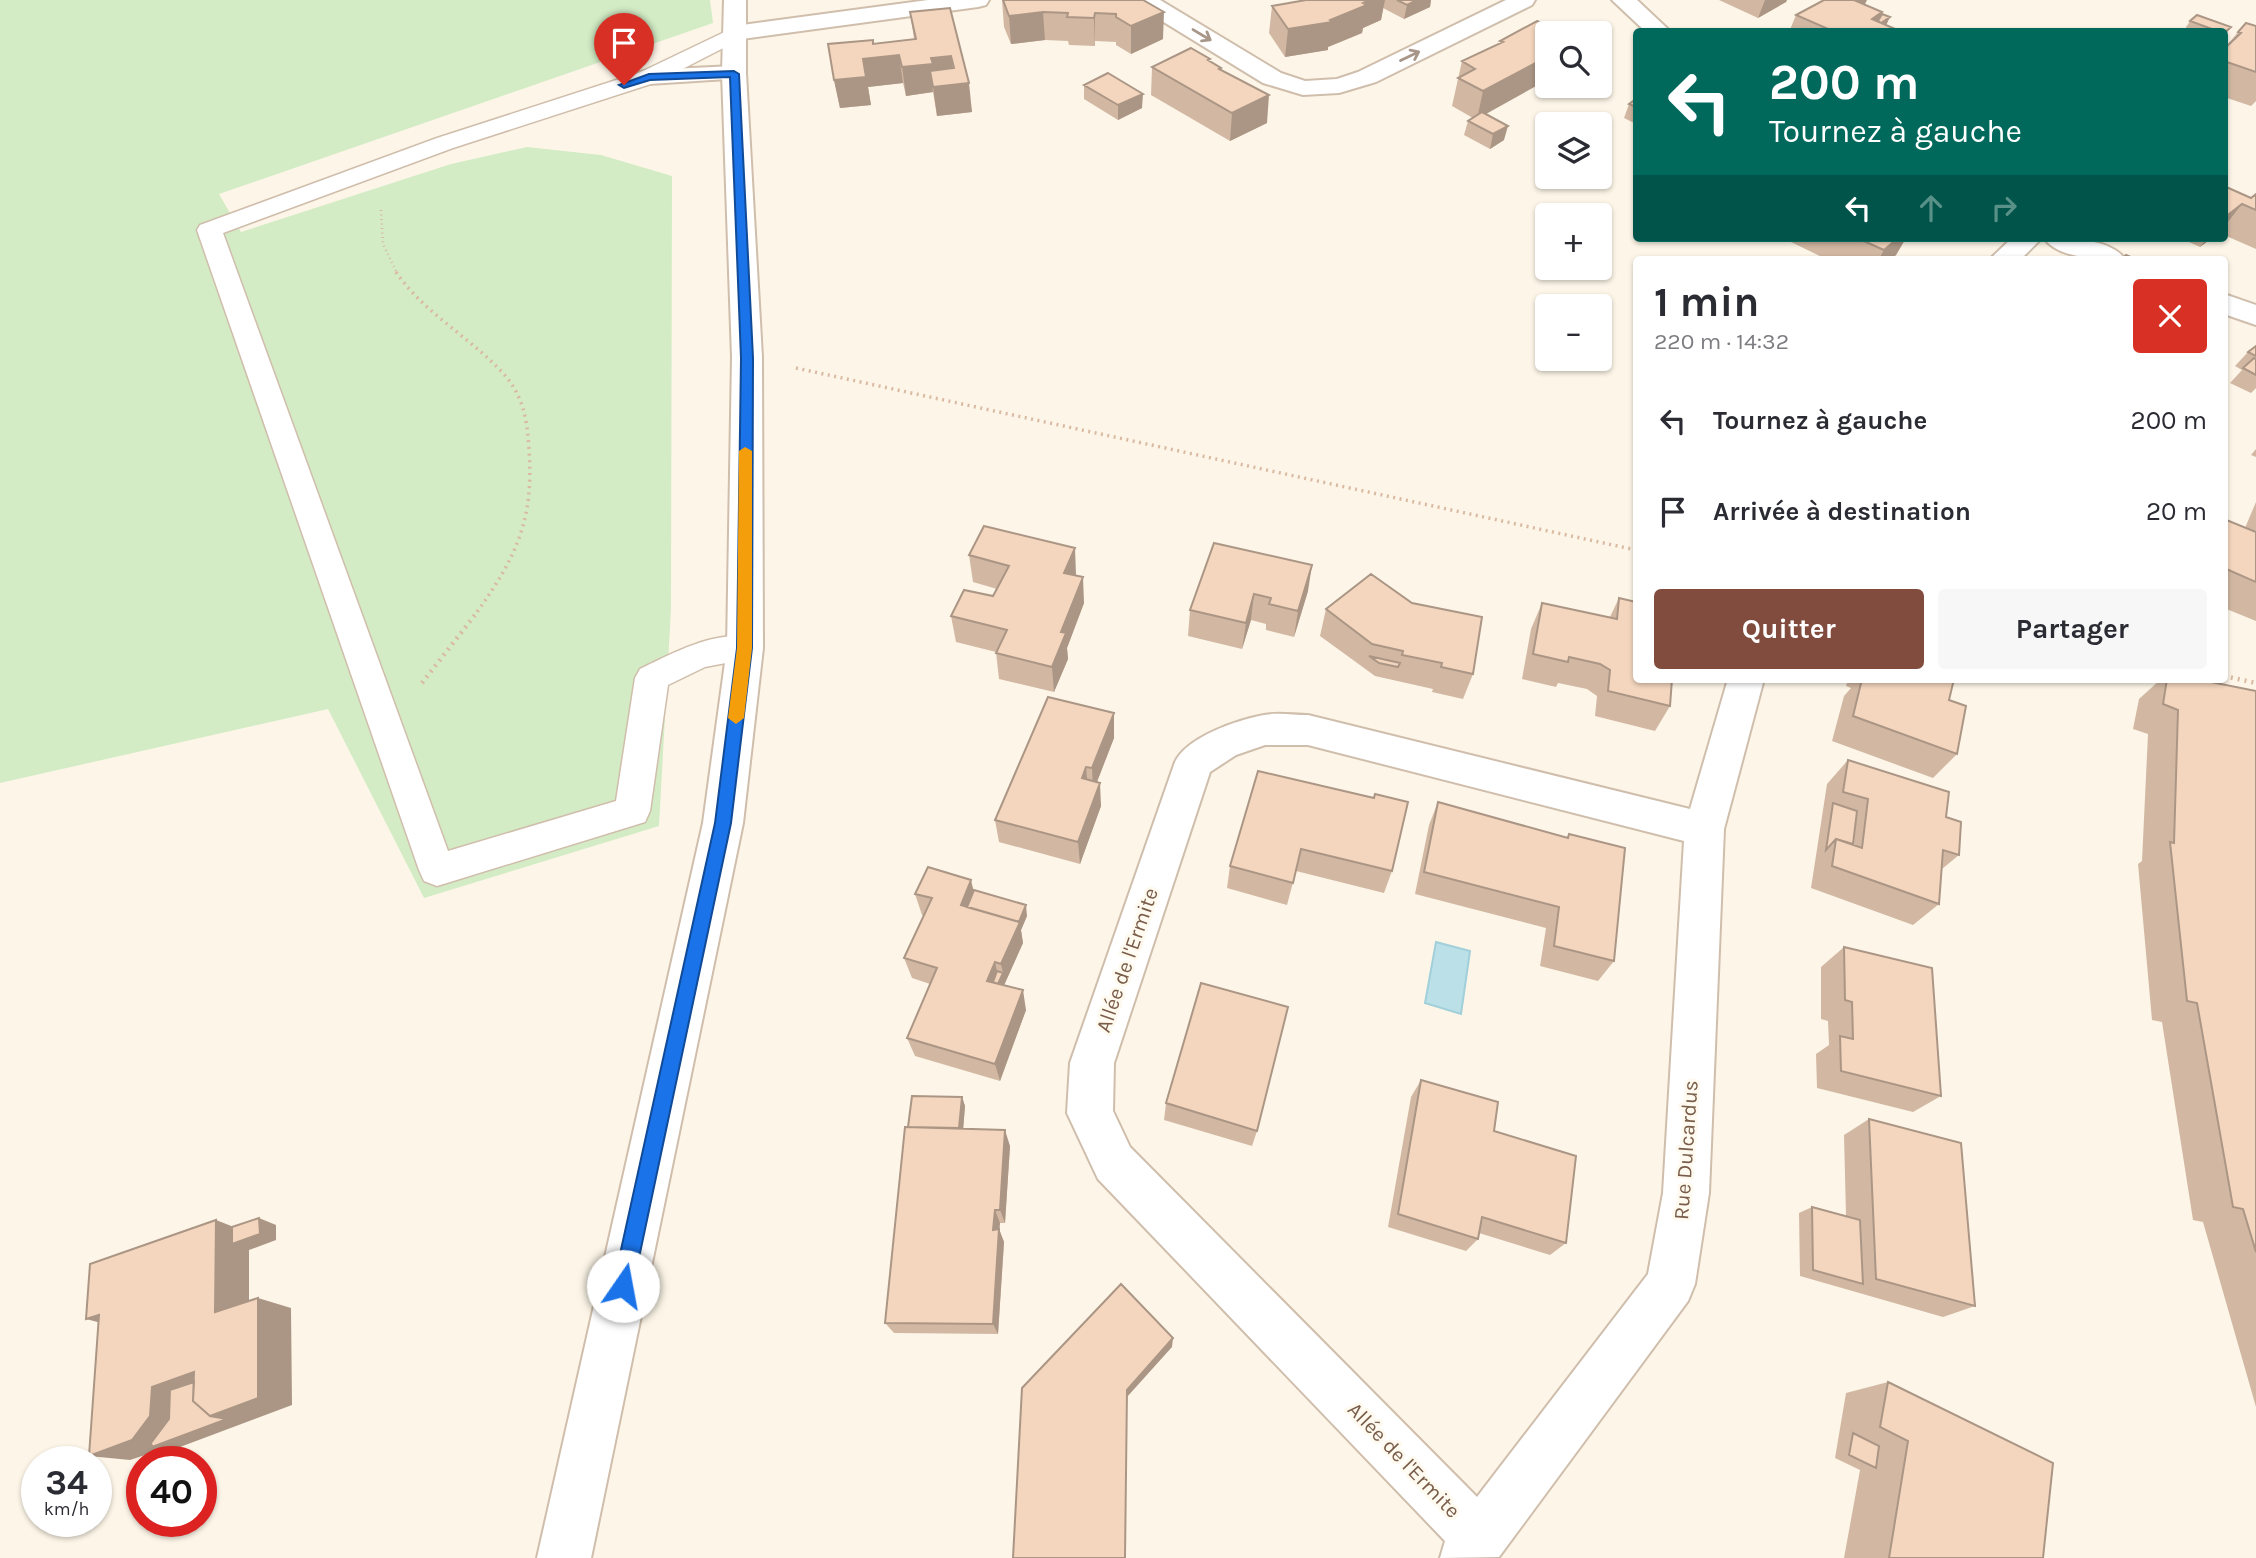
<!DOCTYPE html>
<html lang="fr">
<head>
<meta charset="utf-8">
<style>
	body { margin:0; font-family:Karla,sans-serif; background:#f7f7f7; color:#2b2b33; height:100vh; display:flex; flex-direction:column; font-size:26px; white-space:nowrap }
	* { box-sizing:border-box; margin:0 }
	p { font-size:23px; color:#7c7c81 }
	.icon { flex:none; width:38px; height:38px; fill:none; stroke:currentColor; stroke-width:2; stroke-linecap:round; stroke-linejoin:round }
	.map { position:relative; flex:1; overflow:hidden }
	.details { position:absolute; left:1633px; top:256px; width:595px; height:427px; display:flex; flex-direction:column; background:#fff; border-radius:7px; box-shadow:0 2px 5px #0004 }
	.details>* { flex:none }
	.top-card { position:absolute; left:1633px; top:28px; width:595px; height:214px; border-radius:7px; box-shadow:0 2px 5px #0004; background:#00695c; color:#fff; overflow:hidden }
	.tools { position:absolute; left:1535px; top:21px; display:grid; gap:14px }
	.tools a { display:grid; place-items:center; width:77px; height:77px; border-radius:7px; background:#fff; box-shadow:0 2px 5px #0004; font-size:35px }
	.speed { position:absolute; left:21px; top:1446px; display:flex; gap:14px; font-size:35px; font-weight:700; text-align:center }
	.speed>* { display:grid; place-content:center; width:91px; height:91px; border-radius:50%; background:#fff; box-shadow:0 2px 5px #0004; line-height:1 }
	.speed small { font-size:18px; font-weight:400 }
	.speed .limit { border:10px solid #d22; background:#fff; color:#111 }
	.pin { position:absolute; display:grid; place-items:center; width:60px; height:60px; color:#fff; margin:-72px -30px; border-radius:50% 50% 50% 0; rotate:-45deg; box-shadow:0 0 7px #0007 }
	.pin .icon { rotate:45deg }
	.me { position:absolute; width:77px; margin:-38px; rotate:12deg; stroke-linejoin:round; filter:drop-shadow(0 0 5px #0008) }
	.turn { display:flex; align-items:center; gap:24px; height:147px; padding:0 21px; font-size:32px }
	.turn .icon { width:91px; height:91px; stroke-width:2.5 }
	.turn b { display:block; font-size:49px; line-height:60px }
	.lanes { display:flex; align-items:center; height:66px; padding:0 21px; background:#0003; justify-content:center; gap:35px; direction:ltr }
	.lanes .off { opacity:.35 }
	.round { display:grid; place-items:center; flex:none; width:74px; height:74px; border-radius:7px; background:#f7f7f7 }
	.overview { display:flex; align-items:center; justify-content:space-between; height:119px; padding:0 21px }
	h1 { font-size:42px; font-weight:700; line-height:52px }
	.button { display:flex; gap:14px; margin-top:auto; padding:14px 21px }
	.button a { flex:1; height:80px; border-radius:7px; background:#814c3d; color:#fff; font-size:28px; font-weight:700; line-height:80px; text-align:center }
	.button a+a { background:#f7f7f7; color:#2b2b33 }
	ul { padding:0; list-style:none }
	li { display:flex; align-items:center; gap:21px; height:91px; padding:0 21px }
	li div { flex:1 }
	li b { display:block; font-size:26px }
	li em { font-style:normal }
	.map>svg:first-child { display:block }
</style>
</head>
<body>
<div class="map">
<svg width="2256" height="1558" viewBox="0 0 2256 1558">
	<rect width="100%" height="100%" fill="#fdf6e8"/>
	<path fill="#d3ecc5" d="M0 0H710L713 23 219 194 241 232 451 164 527 147 601 155 672 176 671 609 659 826 424 898 328 709 0 783Z"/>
	<path fill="#bbe0e8" stroke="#a1cfda" stroke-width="2" d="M1436 942 1470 951 1461 1014 1425 1003Z"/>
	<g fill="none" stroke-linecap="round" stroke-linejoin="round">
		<g stroke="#d0beac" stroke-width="3">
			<path id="service" d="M735 27 743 28 746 33 743 38 657 82 453 148 223 233 448 851 616 801 635 678 640 669C673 653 720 627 757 639L761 648 757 657 705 667 668 685 650 811 645 822 437 886 424 881 419 870 197 230 200 225 437 138 641 72Z"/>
		</g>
		<g stroke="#d0beac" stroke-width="4">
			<path id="minor" d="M928 0H989L986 5 978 7 735 40 727 38 723 33 727 28 735 26Z
				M1133 0H1160L1281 73 1305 81 1337 79 1358 72 1506 0H1535L1532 5 1376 82 1339 93 1303 95 1263 83 1136 5Z
				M1612 0H1637L1671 32H1646Z
				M734 66 743 68 746 73 743 78 649 84 640 82 637 77 640 72 649 70Z
				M2012 238H2042L2021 259H1990Z
				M2044 238C2067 238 2110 238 2125 259 2102 259 2059 260 2044 238Z
				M2224 294 2256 305V325L2224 314Z
				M1728 679H1764L1724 829 1709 1193 1695 1284 1688 1301 1499 1557 1440 1558 1445 1541 1098 1179 1067 1113 1070 1063 1175 762C1187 737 1237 720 1264 715 1278 712 1294 715 1308 715L1690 809ZM1265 745H1308L1684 841 1663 1193 1648 1274 1477 1497 1130 1147 1113 1111 1114 1063 1210 772 1236 755Z"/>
		</g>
		<g stroke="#d0beac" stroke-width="4">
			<path id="tertiary" d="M724 0H746V73L762 357 763 648 743 823 591 1558H537L703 823 727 648 732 357 722 73Z"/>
		</g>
		<path stroke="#d9b9a1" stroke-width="2.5" stroke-dasharray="1 3.5" stroke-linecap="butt" d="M381 210 383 244 397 273"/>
		<path stroke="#d9b9a1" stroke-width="3.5" stroke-dasharray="2 4.5" stroke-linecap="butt" d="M396 272C423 312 468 336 501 371 523 394 527 418 529 449 534 519 517 556 477 612
			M796 368 1636 550"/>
		<path stroke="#d9b9a1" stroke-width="4.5" stroke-dasharray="2 5" stroke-linecap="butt" d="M2224 676 2256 683
			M422 683 478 611"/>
		<use href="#service" fill="#fff" fill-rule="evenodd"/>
		<use href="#minor" fill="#fff" fill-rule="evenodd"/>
		<use href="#tertiary" fill="#fff" fill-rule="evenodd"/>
	</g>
	<path fill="#d2b8a3" d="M1002 0H1143L1163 39 1131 54 1116 45V42L1095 41V46L1069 45 1068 41 1045 40 1011 44 1004 27Z
		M1306 0H1431L1430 7 1404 19 1383 8 1381 20 1363 28 1362 33 1328 47V50L1285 57 1269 33 1272 6Z
		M1719 0H1787L1786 2 1758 18Z
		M1864 5 1882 14 1886 25 1902 32H1789L1796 15Z
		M950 8 972 112 937 116 933 92 906 96 903 83 868 87 871 105 840 108 834 80 873 44 914 39 910 12Z
		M1537 21 1486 114 1504 140 1490 149 1464 135 1468 121 1473 118 1452 106 1462 61 1500 43V41Z
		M2190 21 2231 27 2224 37V32H2183Z
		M2256 26V101L2251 106 2224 97V49L2238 32Z
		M1210 61 1221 68V70L1267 123 1230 141 1151 95 1152 67Z
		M1084 85 1142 108 1118 120 1084 99Z
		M1636 99V124L1624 118 1629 104Z
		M2224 186 2251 198 2256 194V249L2224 235Z
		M1792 238H1906L1896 255 1891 259H1826L1791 242Z
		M2180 238H2212L2200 247Z
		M2256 346V388L2251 393 2230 383 2242 370 2235 366 2248 352Z
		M2256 449V457L2251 455Z
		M2256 502V621L2224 608V519L2245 528Z
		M1214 543 1308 591 1294 637 1266 630V624L1251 620 1242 649 1188 636 1190 610Z
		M969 555 1076 575 1084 603 1067 648 1068 659 1054 692 999 679 996 652 956 642 951 616 993 596 997 589 973 582Z
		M1619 598 1670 706 1655 731 1595 716 1597 696 1587 689 1558 683 1556 687 1522 679 1531 629 1542 603 1610 617Z
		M1326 609 1473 674 1463 699 1432 692 1433 689 1375 676 1320 636Z
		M1848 679H1954L1949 700 1957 754 1933 778 1832 741 1844 696 1851 688 1846 686Z
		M2161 679H2196L2256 691V1407L2203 1222 2193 1220 2162 1022 2152 1020 2138 864 2142 861 2148 734 2133 729 2139 699Z
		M1114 713V738L1097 782 1101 806 1080 864 999 842 995 820Z
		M1848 760 1946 817 1959 855 1942 869 1939 904 1913 925 1811 888 1827 784Z
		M1375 794 1392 871 1384 893 1296 871 1287 905 1227 888 1230 866 1374 798Z
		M1438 802 1566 838 1569 834 1614 961 1598 981 1540 966 1546 928 1415 894 1429 825Z
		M974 890 1027 916 1021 930 1023 943 1004 985 1026 1010 1000 1081 915 1056 907 1038 930 984 912 978 904 958 924 916 922 915 915 894Z
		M1844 947 1941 1096 1913 1112 1817 1088 1816 1054 1829 1045 1828 1021 1821 1019V967Z
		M1421 1080 1494 1131 1566 1243 1550 1255 1479 1233 1478 1239 1466 1251 1388 1227 1411 1097Z
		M962 1097 965 1106 963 1129 1010 1146 1005 1223H1000L999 1229 1004 1242 998 1334 894 1333 885 1323 909 1127Z
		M1166 1103 1257 1131 1252 1146 1164 1120Z
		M1869 1119 1975 1306 1943 1317 1800 1276 1799 1213 1812 1207 1846 1216 1844 1135Z
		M1888 1382 2043 1558H1844L1860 1470 1835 1458 1846 1393Z"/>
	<path fill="#ab9685" d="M1369 0H1385L1381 20 1363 28 1362 33 1328 47V50L1285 57 1288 29 1330 20Z
		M1417 0H1431L1430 7 1404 19 1407 5Z
		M1765 0H1787L1786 2 1758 18Z
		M1858 0H1867L1858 18 1856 1Z
		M1043 12 1045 40 1011 44 1009 16Z
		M1164 12 1163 39 1131 54V26Z
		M1882 12 1876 26 1890 17 1883 32H1866L1872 19Z
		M1095 13V46L1094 18Z
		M899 55 903 83 868 87 871 105 840 108 834 80 863 59Z
		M951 56 955 84 969 83 972 112 937 116 933 87 930 71 933 92 906 96 902 67 931 58Z
		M1547 57V80L1477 119 1483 91Z
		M1143 94 1142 108 1118 120V105Z
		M1269 95 1267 123 1230 141 1232 113Z
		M1508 126 1504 140 1490 149 1493 134Z
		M2242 204 2224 227V218Z
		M1898 238H1906L1896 255 1891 259H1879L1884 250Z
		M2207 238H2212L2200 247Z
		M1075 548 1076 575 1066 600 1064 573Z
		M1312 565 1308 591 1294 637 1298 611Z
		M1083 577 1084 603 1067 648 1068 659 1054 692 1052 667 1061 632Z
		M1254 594 1251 620 1242 649 1246 623Z
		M1114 713V738L1093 792 1092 768Z
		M1086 767 1088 790 1082 778Z
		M1100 783 1101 806 1080 864 1078 842Z
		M971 880 976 901 970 917 961 905Z
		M1026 905 1027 916 1021 930 1023 943 997 1001 987 981 995 962 999 981 1003 973 1001 964Z
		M1023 990 1026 1010 1000 1081 995 1064Z
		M962 1097 965 1106 962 1144 959 1136Z
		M1005 1130 1010 1146 1005 1223 1000 1210Z
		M995 1210 1000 1223 998 1242 993 1230Z
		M259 1218 276 1225V1240L249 1250V1322L215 1312 216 1220 249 1233Z
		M999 1229 1004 1242 998 1334 993 1324Z
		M258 1298 291 1308 292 1405 172 1450 163 1449 130 1460 89 1456 152 1387 194 1372Z
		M99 1315 117 1327 86 1319Z
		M1173 1338 1172 1347 1127 1397V1390Z"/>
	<path fill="#f4d6be" stroke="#ab9685" stroke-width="2" d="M1003 0H1143L1164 12 1131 26 1116 17V14L1095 13 1094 18 1067 17 1068 13 1043 12 1009 16Z
		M1306 0H1369L1363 3 1367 5 1330 20 1332 22 1288 29 1272 6Z
		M1397 0H1417L1407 5Z
		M1824 0H1858L1856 1 1882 12 1872 19 1902 32H1835L1796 15Z
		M950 8 969 83 933 87 930 71 954 68 951 56 931 58 933 64 902 67 899 55 863 59 866 77 834 80 828 44 873 40V44L916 39 910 12Z
		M1882 14 1890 17 1881 23 1878 21Z
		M2197 15 2231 27 2224 33V32H2220L2190 21Z
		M1537 21 1565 33H1547V57L1483 91 1458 78 1475 69 1462 61 1503 42 1500 41Z
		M2246 23 2256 26V72L2224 61V49L2241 33 2238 32Z
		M1191 48 1210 59 1208 60 1221 68 1219 69 1269 95 1232 113 1152 67Z
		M1108 73 1143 94 1118 105 1084 85Z
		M1636 99V107L1629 104Z
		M1482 112 1508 126 1493 134 1468 121Z
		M2224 186 2251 198 2256 194V210L2242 204 2224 218Z
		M1857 238H1898L1884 250Z
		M2126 255 2135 259H2122Z
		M2256 346V356L2248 352Z
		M2254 358 2256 359V375L2243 368Z
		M2224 519 2256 532V582L2224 568Z
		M984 526 1075 548 1064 573 1083 577 1061 632 1066 633 1052 667 996 653 1007 630 951 616 964 590 993 596 1009 566 969 555Z
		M1214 543 1312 565 1298 611 1269 604 1271 598 1254 594 1246 623 1190 610Z
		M1371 574 1412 603 1482 617 1473 674 1441 667 1442 663 1402 655 1403 651 1372 644 1326 609Z
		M1619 598 1636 602V679H1672L1670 706 1608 691 1610 670 1600 664 1569 657 1568 662 1533 654 1542 603 1617 619Z
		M1369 656 1400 663 1398 667 1379 663Z
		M1862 679H1954L1949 700 1966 706 1957 754 1853 716Z
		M2167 679H2196L2256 691V1252L2243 1209 2233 1207 2197 1003 2187 1001 2170 842 2174 843 2178 710 2163 704Z
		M1048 697 1114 713 1092 768 1086 767 1082 778 1100 783 1078 842 995 820Z
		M1848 760 1949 792 1946 817 1961 822 1959 855 1943 850 1939 904 1832 866 1836 839 1862 848 1868 799 1843 792Z
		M1258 771 1374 798 1375 794 1408 802 1392 871 1301 849 1293 883 1230 866Z
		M1438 802 1568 838 1569 834 1625 848 1614 961 1554 946 1559 907 1424 872Z
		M1833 803 1857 811 1853 844 1836 839 1826 850Z
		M928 867 971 880 961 905 1020 922 1001 964 995 962 987 981 1023 990 995 1064 907 1038 937 968 904 958 932 898 915 894Z
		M974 890 1026 905 1019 922 967 907Z
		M1844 947 1932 968 1941 1096 1841 1071 1840 1036 1853 1039 1852 1002 1845 1000Z
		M997 971 1003 973 998 984 993 982Z
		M1201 983 1288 1007 1257 1131 1166 1103Z
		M1421 1080 1498 1102 1494 1131 1576 1156 1566 1243 1482 1217 1478 1239 1398 1214Z
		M912 1096 962 1097 959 1128 908 1127Z
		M1869 1119 1961 1143 1975 1306 1876 1279Z
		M905 1127 1005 1130 1000 1210H995L993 1230 999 1229 993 1324 885 1323Z
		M1812 1207 1860 1220 1863 1284 1813 1270Z
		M259 1218 260 1234 232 1244V1227Z
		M216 1220 215 1312 258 1298V1398L210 1416 193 1401 194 1372 152 1387 150 1416 132 1440 89 1456 99 1315 86 1319 90 1264Z
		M1121 1284 1173 1338 1127 1390 1125 1558H1013L1022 1388Z
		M194 1382 193 1401 210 1416 227 1419 152 1447 151 1443 169 1419 170 1390Z
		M1888 1382 2053 1463 2043 1558H1889L1908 1441 1880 1427Z
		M1853 1433 1879 1446 1876 1468 1849 1455Z"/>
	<defs><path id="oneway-shaft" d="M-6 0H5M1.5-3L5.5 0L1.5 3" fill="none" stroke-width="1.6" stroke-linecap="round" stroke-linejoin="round" transform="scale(1.75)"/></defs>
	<g stroke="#a89689">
		<use href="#oneway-shaft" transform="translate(1202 35) rotate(31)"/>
		<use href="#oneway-shaft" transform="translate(1410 56) rotate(-26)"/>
	</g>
	<path fill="#1a73e8" stroke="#114b97" stroke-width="2" d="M734 71 739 74 753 358 752 648 731 823 633 1286 630 1293 623 1296 616 1293 613 1286 715 823 737 648 741 358 730 77 650 80 624 88 619 85 649 74Z"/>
	<path fill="#f59e0b" d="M745 447 752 451V648L744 718 736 724 728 718 737 648 739 451Z"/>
	<g text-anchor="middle" stroke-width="6" stroke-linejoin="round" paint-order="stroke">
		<g font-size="21" fill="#795d4a" stroke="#fffaef">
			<text transform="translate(1127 960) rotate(-71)" y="7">Allée de l'Ermite</text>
			<text transform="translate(1686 1150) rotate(-86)" y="7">Rue Dulcardus</text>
			<text transform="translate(1404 1460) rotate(46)" y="7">Allée de l'Ermite</text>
		</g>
	</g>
</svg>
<div class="tools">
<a><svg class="icon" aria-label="search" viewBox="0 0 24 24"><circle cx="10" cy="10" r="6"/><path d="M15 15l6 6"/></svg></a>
<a><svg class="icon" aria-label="layers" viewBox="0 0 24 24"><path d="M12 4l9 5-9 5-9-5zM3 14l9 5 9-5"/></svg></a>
<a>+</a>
<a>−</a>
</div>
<div class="speed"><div>34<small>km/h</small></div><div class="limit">40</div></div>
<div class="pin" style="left:624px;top:85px;background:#d93025"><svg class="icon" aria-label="arrive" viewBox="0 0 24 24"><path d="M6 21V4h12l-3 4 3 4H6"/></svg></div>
<svg class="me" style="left:623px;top:1286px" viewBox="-20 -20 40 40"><circle r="19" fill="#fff"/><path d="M0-13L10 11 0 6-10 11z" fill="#1a73e8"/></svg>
<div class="top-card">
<div class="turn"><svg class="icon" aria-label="left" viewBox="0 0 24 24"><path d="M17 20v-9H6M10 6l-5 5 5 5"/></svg><div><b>200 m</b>Tournez à gauche</div></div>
<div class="lanes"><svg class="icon" aria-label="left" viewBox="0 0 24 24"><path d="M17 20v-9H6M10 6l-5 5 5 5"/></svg><svg class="icon off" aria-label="ahead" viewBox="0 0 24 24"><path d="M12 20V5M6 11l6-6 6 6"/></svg><svg class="icon off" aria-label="right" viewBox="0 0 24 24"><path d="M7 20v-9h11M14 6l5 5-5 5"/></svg></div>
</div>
<section class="details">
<div class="overview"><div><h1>1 min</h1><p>220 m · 14:32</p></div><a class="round" style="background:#d93025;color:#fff"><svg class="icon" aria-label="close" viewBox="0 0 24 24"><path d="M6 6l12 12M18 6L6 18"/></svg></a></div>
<ul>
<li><svg class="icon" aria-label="left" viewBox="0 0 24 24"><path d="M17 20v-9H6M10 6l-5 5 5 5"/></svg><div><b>Tournez à gauche</b></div><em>200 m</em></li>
<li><svg class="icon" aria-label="arrive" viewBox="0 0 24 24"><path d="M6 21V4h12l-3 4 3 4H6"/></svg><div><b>Arrivée à destination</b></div><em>20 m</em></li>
</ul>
<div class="button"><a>Quitter</a><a>Partager</a></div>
</section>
</div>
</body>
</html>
